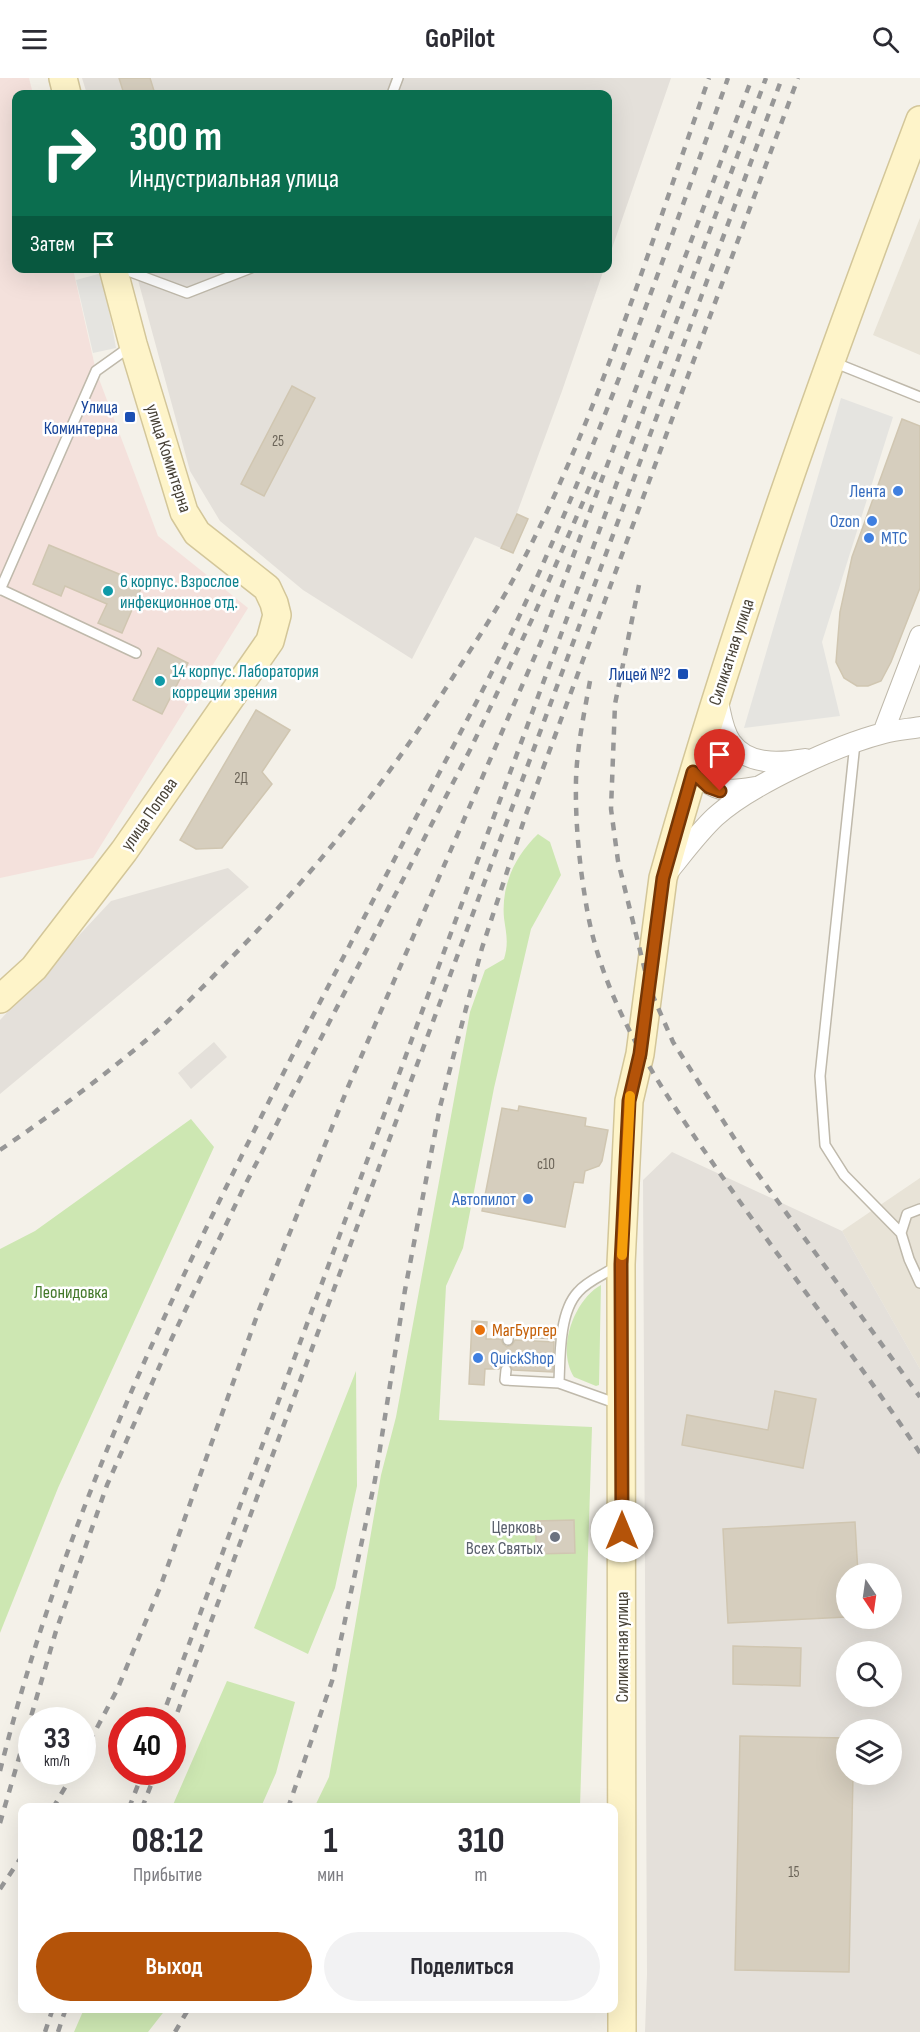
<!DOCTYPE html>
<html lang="ru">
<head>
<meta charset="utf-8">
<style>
	body { margin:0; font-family:"Sofia Sans Condensed",sans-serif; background:#f2f2f3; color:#2b2b33; height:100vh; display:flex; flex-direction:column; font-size:22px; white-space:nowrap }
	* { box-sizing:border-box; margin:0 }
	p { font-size:20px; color:#7c7c81 }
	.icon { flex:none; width:33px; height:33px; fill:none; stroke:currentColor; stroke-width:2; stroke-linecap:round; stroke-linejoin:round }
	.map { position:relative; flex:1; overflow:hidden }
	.sheet { position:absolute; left:18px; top:1725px; width:600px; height:210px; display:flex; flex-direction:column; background:#fff; border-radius:12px; box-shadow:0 6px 24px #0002 }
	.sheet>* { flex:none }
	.hud { position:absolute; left:12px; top:12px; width:600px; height:183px; border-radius:12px; box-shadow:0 6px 24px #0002; background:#0b6e4f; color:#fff; overflow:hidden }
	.needle { width:39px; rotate:167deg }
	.tools { position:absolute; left:836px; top:1485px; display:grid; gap:12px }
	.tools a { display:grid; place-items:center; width:66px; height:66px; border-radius:50%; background:#fff; box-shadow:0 6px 24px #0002; font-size:30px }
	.speed { position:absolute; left:18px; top:1629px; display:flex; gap:12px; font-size:30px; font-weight:700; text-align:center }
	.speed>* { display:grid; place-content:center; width:78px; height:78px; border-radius:50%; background:#fff; box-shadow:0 6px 24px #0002; line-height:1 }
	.speed small { font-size:15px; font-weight:400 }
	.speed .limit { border:9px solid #d22; background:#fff; color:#111 }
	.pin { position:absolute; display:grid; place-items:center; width:51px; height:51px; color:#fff; margin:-62px -26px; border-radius:50% 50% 50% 0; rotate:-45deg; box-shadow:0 0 6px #0007 }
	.pin .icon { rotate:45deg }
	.me { position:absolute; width:66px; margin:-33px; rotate:0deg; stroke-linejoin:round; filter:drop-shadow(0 0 4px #0008) }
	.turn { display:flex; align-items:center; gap:21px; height:126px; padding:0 18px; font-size:27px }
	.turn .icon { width:78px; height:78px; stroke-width:2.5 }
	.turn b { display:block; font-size:42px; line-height:51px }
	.then { display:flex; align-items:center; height:57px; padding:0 18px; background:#0003; gap:12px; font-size:22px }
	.eta { display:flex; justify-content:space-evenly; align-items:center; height:102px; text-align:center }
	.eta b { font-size:36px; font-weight:700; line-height:42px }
	.primary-button { display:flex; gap:12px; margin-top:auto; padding:12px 18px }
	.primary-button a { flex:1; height:69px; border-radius:36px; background:#b45309; color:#fff; font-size:24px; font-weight:700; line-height:69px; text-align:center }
	.primary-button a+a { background:#f2f2f3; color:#2b2b33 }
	header { display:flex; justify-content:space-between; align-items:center; height:78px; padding:0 18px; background:#fff; font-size:27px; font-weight:700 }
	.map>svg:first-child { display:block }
</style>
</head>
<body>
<header><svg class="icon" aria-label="menu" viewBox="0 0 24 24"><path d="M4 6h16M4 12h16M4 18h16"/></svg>GoPilot<svg class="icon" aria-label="search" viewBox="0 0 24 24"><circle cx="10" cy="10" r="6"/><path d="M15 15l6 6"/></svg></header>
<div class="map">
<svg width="920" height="1954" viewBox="0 0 920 1954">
	<rect width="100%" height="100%" fill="#f4f1e9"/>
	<path fill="#e8e3d7" d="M920 140V277L873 257Z
		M920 1100V1291L842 1153Z"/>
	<path fill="#e4e0da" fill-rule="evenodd" d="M82 0H671L608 182V16H87Z
		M135 191H604L562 313 517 435 501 470 475 459 412 581 303 512 220 443 190 393Z
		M228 790 249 809 0 1016V942L111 823Z
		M214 964 227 979 191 1011 178 995Z
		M672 1074 842 1153 920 1291V1954H645L647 1896 643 1102ZM846 1496H891V1540H846ZM846 1574H891V1618H846ZM846 1652H891V1696H846Z"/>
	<path fill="#f4e1dc" d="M0 0H29L33 16H16V190L73 191 96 293 158 458 248 530 93 780 0 800Z"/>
	<path fill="#cde7b2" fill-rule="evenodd" d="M538 756 550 764 561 797 531 851 494 1010 463 1170 446 1208 439 1342 592 1349 580 1729 314 1730 329 1699 381 1397 396 1339 470 934 485 892 504 881C509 865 506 855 504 840 501 807 515 778 538 756ZM574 1442V1475L537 1476 536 1443Z
		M191 1041 214 1069 58 1410 0 1555V1171L35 1153Z
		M601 1207 599 1307 596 1308 574 1299C556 1271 574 1222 601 1207Z
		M356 1293 357 1408 335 1510 308 1576 254 1550Z
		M227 1603 295 1624 276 1695 261 1729H172Z
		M84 1931V1930L166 1931 148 1954H74Z"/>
	<path fill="#e5e4e0" d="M102 195 116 270 93 275 76 202Z
		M841 320 893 339 822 564 840 638 744 650Z"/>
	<path fill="#d6cebe" stroke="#d0c6b1" stroke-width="1.5" d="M119 0H150L155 16H124Z
		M292 308 315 320 264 418 241 406Z
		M902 341 920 348V510L891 584 881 603 868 608H857L844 600 836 584 840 534 852 479Z
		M517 436 528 441 513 475 501 470Z
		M49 467 143 506 122 555 98 545 107 526 65 508 61 518 33 506Z
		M158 570 188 585 162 636 133 622Z
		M256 632 290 652 262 694 272 706 222 770 196 771 180 762Z
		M519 1028 586 1040 585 1048 608 1052 602 1083 599 1088 585 1093 583 1105 574 1104 565 1149 482 1133 502 1030 518 1033Z
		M472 1243 487 1244 486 1261H501L503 1266 507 1269 512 1267 515 1262 554 1264 553 1294 513 1292 510 1287 506 1285 499 1291H485L484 1307 469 1306Z
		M775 1313 816 1321 803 1390 682 1367 687 1337 768 1352Z
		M574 1442 575 1475 536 1476V1443Z
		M855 1444 858 1496H846V1539L728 1545 723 1451Z
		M733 1568 801 1570 800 1608 733 1606Z
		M740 1658 846 1660V1696H853L849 1894 735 1892Z"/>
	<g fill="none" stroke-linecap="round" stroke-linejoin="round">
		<g stroke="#bfb9ab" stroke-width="12">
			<path id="lane" d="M392 16 398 0
				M120 190 187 215 251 190
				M833 284 920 319
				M0 511 136 575
				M0 512 96 293 131 268
				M855 665 820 998 825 1067 844 1097 901 1155 909 1181 920 1205
				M901 1155 907 1136 920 1131
				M508 1262V1253L562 1256
				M506 1292 505 1302 559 1305 618 1326
				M559 1305C560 1279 559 1234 578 1214 587 1203 605 1196 617 1188"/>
		</g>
		<g stroke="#bfb9ab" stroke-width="22">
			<path id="street" d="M717 620C721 634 722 652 731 664 748 688 780 685 805 681
				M883 655 920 558
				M693 694C717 715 725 714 755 709
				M667 795C682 777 697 756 715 739 750 707 837 667 884 655 895 652 908 651 920 649"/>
		</g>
		<g stroke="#d3c699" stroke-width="30">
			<path id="secondary" d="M63 0 67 16
				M0 921 34 890 124 773 270 563 277 537 274 525 267 510 197 455 184 434 133 266 113 190
				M622 1954 621 1186 629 1023 640 976 663 800C735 543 826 291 920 42"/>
		</g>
		<use href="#lane" stroke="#fff" stroke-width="9"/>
		<use href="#street" stroke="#fff" stroke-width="20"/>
		<use href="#secondary" stroke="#fef4c9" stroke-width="27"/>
		<path stroke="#979797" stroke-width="4.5" stroke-dasharray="8 8" stroke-linecap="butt" d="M639 507 615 626 611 731 618 783 649 909 673 964 750 1085 920 1319
			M590 603C584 636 577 669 576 702 575 747 580 793 588 837 607 934 664 1015 719 1094 785 1189 856 1279 920 1375
			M0 1072C47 1040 93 1006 138 969 170 943 199 913 228 883 314 796 388 702 453 599 474 566 497 532 515 498 598 341 650 167 709 0
			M161 1642 766 0
			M172 1649 782 0
			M82 1678 117 1612 161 1507 259 1232 348 1009 541 564 752 0
			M0 1693C83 1362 250 1060 406 759 445 682 488 606 524 528 603 356 665 177 728 0
			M53 1730 74 1694
			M129 1730 143 1694
			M142 1730 156 1694
			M288 1730 332 1603 375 1402 405 1212 440 1029 482 870 525 739 798 0
			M0 1745 56 1553 107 1407 172 1260 243 1111 471 670 534 537 599 387
			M0 1811 22 1778
			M45 1954 53 1930
			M58 1954 66 1930
			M175 1954 189 1930"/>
	</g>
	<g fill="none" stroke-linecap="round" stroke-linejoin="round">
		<g stroke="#753606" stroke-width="15">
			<path id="route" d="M622 1453 621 1186 629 1023 640 976 663 800 693 694 709 709 720 713"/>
		</g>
		<use href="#route" stroke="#b45309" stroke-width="10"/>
		<path stroke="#f59e0b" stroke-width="10" d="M622 1177 630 1018"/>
	</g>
	<g fill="#1a4fb4" stroke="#fff" stroke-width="2">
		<rect x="124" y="333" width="12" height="12" rx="3"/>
		<rect x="677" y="590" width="12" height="12" rx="3"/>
	</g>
	<g fill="#3f7fe0" stroke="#fff" stroke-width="2">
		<circle cx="898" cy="413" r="6"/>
		<circle cx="872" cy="443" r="6"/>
		<circle cx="869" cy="460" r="6"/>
		<circle cx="528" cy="1121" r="6"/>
		<circle cx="478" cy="1280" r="6"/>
	</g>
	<g fill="#0f9aa8" stroke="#fff" stroke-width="2">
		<circle cx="108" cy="513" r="6"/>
		<circle cx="160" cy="603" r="6"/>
	</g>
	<circle fill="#e8710a" stroke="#fff" stroke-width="2" cx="480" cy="1252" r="6"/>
	<circle fill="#6b7280" stroke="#fff" stroke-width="2" cx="555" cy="1459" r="6"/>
	<g text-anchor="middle" stroke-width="5" stroke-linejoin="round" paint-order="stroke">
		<g font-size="15" fill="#6c6559">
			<text x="278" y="368">25</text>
			<text x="241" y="705">2Д</text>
			<text x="546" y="1091">с10</text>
			<text x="794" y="1799">15</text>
		</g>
		<g font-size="18" fill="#164399" stroke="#fff" text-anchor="end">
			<text x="118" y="335">Улица<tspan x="118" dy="21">Коминтерна</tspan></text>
			<text x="671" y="602">Лицей №2</text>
		</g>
		<g font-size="18" fill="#484237" stroke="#fff">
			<text transform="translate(169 380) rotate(72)" y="6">улица Коминтерна</text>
			<text transform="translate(731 574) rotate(-72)" y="6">Силикатная улица</text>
			<text transform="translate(149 736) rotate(-55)" y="6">улица Попова</text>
			<text transform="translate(622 1569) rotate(-90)" y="6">Силикатная улица</text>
		</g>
		<g font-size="18" fill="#366cbe" stroke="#fff" text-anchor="end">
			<text x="886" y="419">Лента</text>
			<text x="860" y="449">Ozon</text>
			<text x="881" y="466" text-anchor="start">МТС</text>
			<text x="516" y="1127">Автопилот</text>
			<text x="490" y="1286" text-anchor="start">QuickShop</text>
		</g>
		<g font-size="18" fill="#0d838f" stroke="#fff" text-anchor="start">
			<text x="120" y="509">6 корпус. Взрослое<tspan x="120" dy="21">инфекционное отд.</tspan></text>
			<text x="172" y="599">14 корпус. Лаборатория<tspan x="172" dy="21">корреции зрения</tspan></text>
		</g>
		<g font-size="18" fill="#44792b" stroke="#fff">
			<text x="71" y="1220">Леонидовка</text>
		</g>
		<g font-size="18" fill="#c56008" stroke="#fff" text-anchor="start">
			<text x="492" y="1258">МагБургер</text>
		</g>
		<g font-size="18" fill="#5b616d" stroke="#fff" text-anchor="end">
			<text x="543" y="1455">Церковь<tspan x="543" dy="21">Всех Святых</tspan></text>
		</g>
	</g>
</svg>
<div class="tools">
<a><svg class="needle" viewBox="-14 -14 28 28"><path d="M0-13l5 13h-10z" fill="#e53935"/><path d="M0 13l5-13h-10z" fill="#7c7c81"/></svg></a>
<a><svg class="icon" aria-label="search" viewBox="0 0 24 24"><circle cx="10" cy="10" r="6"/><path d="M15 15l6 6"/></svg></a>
<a><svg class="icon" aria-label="layers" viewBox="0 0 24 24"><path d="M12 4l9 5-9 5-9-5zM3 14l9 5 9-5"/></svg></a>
</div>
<div class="speed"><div>33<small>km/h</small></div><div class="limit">40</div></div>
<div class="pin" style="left:720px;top:713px;background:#d93025"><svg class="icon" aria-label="arrive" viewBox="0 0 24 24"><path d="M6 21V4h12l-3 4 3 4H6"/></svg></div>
<svg class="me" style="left:622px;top:1453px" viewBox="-20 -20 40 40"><circle r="19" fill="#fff"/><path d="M0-13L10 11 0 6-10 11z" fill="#b45309"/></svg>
<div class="hud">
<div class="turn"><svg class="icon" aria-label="right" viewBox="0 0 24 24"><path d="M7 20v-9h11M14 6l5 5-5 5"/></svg><div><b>300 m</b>Индустриальная улица</div></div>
<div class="then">Затем<svg class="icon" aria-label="arrive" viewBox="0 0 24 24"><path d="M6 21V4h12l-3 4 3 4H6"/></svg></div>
</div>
<section class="sheet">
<div class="eta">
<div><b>08:12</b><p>Прибытие</p></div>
<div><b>1</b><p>мин</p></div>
<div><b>310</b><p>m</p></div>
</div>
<div class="primary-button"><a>Выход</a><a>Поделиться</a></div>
</section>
</div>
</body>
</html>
